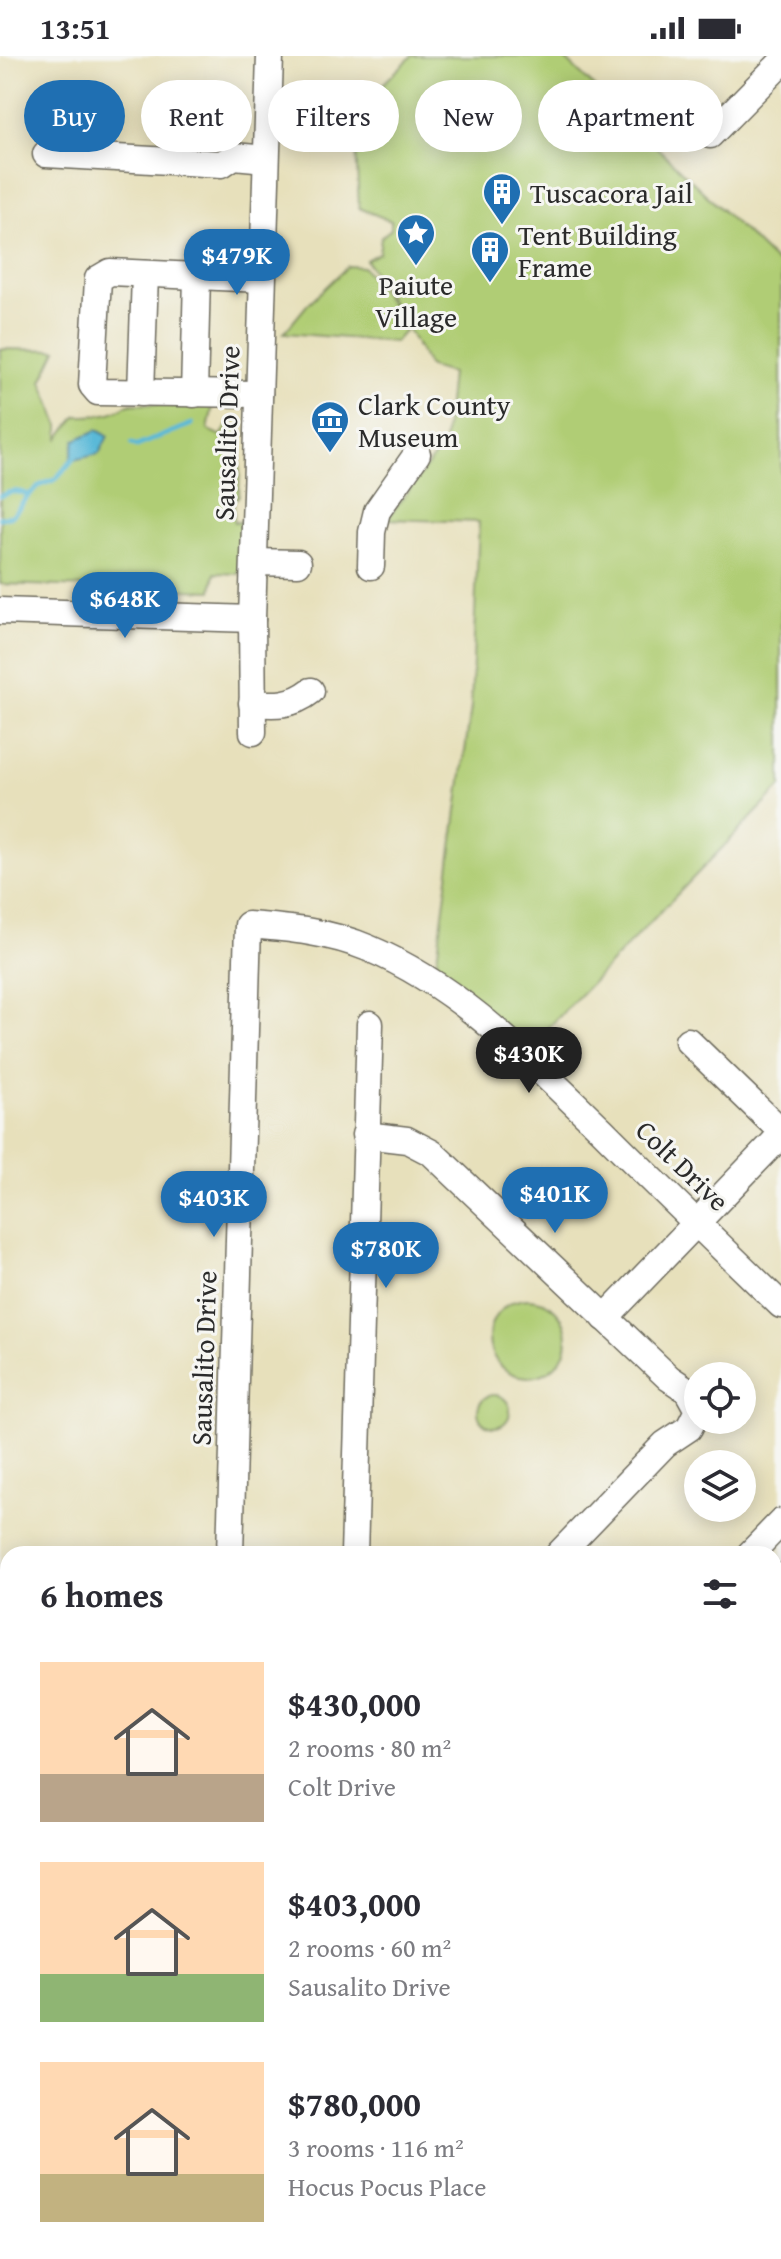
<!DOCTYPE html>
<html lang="en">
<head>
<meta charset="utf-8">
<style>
  :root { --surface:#fff; --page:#f2f2f3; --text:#2b2b33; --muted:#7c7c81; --accent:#1f6fb2 }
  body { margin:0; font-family:"Gentium Book Plus",serif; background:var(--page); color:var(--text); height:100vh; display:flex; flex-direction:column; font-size:30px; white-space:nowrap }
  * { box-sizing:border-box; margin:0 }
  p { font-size:26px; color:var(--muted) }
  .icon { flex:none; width:44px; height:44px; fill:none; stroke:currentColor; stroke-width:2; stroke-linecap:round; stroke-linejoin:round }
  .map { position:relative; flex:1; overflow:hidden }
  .side { position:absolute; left:0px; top:1490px; width:782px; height:714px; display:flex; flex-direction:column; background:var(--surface); border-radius:24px 24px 0 0; box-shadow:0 4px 20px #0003 }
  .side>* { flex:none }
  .banner { position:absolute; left:24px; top:24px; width:734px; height:72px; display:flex; gap:16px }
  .controls { position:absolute; left:684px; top:1306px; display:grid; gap:16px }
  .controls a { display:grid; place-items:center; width:72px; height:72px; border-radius:50%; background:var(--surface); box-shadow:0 4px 20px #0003; font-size:40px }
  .price { position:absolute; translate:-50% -68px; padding:0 18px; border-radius:28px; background:var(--accent); color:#fff; font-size:26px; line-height:52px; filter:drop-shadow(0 2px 4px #0008) }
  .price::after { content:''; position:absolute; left:50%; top:48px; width:24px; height:18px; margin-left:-12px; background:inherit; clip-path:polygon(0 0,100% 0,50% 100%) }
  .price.current { background:#222; color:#fff }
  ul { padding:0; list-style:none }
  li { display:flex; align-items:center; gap:24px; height:200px; padding:0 40px }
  li span { display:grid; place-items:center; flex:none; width:224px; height:160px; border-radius:0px; color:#555 }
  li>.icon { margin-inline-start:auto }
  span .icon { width:96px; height:96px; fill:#fffc; stroke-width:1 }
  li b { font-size:34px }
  h2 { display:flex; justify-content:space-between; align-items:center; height:96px; padding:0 40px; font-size:34px }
  .chip { padding:0 28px; border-radius:36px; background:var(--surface); box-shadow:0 4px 20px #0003; font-size:28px; line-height:72px }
  .chip.current { background:var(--accent); color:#fff }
  .status { display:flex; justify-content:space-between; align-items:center; height:56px; padding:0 40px; background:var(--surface); direction:ltr }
  .status svg { height:22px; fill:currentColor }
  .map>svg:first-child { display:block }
  .green { fill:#b0cd74; stroke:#6e7c50; stroke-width:2 }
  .water { fill:#5ab9d8; stroke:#427282; stroke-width:2 }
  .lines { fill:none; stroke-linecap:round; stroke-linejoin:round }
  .stream { stroke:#5ab9d8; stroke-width:5 }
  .minor-casing { stroke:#6d6a5d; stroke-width:29 }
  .minor { stroke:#fff; stroke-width:26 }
  .labels { text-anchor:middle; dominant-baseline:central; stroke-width:6; stroke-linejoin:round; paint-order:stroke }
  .poi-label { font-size:28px; fill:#2b2b2b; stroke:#f6f6f2; text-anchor:start }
  .street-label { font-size:28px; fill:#2b2b2b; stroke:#f6f6f2 }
</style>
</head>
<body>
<div class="status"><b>13:51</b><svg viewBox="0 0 49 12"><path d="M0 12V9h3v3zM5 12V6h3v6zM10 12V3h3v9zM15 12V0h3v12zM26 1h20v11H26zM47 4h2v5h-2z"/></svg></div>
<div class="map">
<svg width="781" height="2203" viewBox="0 0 781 2203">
  <rect width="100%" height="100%" fill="#f6f6f2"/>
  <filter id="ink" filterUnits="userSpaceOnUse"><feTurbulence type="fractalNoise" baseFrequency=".0125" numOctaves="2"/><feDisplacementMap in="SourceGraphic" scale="16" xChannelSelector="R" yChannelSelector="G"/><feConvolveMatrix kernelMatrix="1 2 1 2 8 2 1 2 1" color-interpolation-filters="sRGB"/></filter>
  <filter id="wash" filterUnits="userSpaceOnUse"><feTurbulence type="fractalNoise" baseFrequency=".006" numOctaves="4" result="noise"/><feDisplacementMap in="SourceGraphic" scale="32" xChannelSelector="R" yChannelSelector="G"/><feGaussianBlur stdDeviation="1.8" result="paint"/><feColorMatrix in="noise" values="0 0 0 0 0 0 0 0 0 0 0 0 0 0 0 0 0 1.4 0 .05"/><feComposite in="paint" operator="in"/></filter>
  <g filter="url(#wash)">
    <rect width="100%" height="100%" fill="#e7e0bb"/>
    <g class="green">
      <path d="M412,0H562L781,211V731L524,997L436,910L471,651L479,466L387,463L444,388L451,317L429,311L407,272L395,286L284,277L307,249L348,210L363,211L401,262L366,204L379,197L381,181L391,173V165L359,152L355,68L382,29Z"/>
      <path d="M0,293L57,294L42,325L59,369V382L77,360C96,360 112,360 128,348L213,349L208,374L221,380L230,366L241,373L239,440L234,444V466H240L239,518L215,517L212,535L0,528Z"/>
      <circle cx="528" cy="1282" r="39"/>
      <circle cx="494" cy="1355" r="16"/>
    </g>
    <path class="water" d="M97,374L108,380L99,398L70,405L75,384Z"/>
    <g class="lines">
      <g class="stream">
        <path d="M132,388L137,390L192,368"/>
        <path d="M0,440C11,435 18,434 29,439"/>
        <path d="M0,462L12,460L29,439L39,430L56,423L74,402"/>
      </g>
    </g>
  </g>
  <g filter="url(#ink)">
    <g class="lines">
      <defs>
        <g id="minor">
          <path d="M710,79L781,7"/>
          <path d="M46,98L222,108L234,100L266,103"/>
          <path d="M141,337L145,218"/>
          <path d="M194,338L197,220"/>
          <path d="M259,338L98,336L92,329L98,223L110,216L262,223"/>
          <path d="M255,506L298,507"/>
          <path d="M371,510L372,476L377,455L417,398"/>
          <path d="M0,555L252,563"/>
          <path d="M252,647C275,649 292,650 311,635"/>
          <path d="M253,676L252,563L270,0"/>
          <path d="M688,985L781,1075"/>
          <path d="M365,1079L407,1084L432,1097L669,1322L687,1334L698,1354L689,1372L665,1388L559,1498"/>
          <path d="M605,1262L781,1079"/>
          <path d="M230,1498L248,869C288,872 330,876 368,892C461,931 530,1005 602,1074C661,1133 721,1191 781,1249"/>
          <path d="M354,1498L370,968"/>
          <path d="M750,1498L781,1466"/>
          <path d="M774,1529L781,1521"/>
          <path d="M774,1670L781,1663"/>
          <path d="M774,1895L781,1888"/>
          <path d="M774,1957L781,1964"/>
          <path d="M774,2004L781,2011"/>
          <path d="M0,2032L8,2031"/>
          <path d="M0,2058L8,2057"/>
          <path d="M774,2122L781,2115"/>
          <path d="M212,2196V2203"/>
          <path d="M338,2196L346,2203"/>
          <path d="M373,2203L390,2196"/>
          <path d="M696,2203L703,2196"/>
        </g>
      </defs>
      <use href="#minor" class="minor-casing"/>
      <use href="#minor" class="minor"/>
    </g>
  </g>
  <defs>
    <symbol id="building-pin" viewBox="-11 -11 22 30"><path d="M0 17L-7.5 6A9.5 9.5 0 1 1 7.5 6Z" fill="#1f6fb2" stroke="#f6f6f2"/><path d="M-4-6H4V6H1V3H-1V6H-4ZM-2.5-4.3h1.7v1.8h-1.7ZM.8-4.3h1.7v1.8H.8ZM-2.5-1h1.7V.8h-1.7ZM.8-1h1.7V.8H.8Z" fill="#fff"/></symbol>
    <symbol id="sight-pin" viewBox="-11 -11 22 30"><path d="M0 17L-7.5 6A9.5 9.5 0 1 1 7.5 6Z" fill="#1f6fb2" stroke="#f6f6f2"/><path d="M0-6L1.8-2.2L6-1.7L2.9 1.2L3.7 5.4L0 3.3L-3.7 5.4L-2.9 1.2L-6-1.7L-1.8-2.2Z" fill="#fff"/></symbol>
    <symbol id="museum-pin" viewBox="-11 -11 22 30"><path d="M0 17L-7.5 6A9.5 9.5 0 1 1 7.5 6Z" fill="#1f6fb2" stroke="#f6f6f2"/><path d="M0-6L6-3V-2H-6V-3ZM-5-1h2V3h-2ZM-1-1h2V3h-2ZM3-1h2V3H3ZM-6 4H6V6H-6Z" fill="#fff"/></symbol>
  </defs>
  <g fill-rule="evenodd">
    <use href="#building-pin" x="480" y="114" width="44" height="60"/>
    <use href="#sight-pin" x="394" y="155" width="44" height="60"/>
    <use href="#building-pin" x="468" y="172" width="44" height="60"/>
    <use href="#museum-pin" x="308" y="342" width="44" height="60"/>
  </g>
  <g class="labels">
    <g class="poi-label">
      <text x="530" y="136">Tuscacora Jail</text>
      <text x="518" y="178">Tent Building<tspan x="518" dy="32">Frame</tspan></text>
      <text x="416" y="228" text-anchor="middle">Paiute<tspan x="416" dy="32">Village</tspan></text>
      <text x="358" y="348">Clark County<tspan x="358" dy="32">Museum</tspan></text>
    </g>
    <g class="street-label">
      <text transform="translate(226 377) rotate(-88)">Sausalito Drive</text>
      <text transform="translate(683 1109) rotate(44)">Colt Drive</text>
      <text transform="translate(203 1302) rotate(-88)">Sausalito Drive</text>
    </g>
  </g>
</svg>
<div class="controls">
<a><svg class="icon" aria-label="locate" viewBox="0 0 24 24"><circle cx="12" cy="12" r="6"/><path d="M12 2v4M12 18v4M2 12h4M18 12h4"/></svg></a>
<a><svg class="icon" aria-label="layers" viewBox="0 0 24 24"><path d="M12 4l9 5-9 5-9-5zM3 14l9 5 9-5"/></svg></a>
</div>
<b class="price" style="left:237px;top:241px">$479K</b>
<b class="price" style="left:125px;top:584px">$648K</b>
<b class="price current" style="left:529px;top:1039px">$430K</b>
<b class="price" style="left:555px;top:1179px">$401K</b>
<b class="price" style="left:214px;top:1183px">$403K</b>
<b class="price" style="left:386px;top:1234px">$780K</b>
<div class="banner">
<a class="chip current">Buy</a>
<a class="chip">Rent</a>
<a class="chip">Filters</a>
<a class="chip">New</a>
<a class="chip">Apartment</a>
</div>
<section class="side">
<h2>6 homes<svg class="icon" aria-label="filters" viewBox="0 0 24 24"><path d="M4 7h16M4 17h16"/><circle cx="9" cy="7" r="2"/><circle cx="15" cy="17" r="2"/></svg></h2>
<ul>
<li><span style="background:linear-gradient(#ffd9b3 70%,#b9a48a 0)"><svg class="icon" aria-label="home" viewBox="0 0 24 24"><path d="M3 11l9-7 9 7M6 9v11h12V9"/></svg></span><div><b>$430,000</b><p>2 rooms · 80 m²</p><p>Colt Drive</p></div></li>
<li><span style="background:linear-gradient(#ffd9b3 70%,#8fb573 0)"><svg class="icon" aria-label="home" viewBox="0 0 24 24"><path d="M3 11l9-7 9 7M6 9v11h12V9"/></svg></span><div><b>$403,000</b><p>2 rooms · 60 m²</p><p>Sausalito Drive</p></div></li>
<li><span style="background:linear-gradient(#ffd9b3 70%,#c2b280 0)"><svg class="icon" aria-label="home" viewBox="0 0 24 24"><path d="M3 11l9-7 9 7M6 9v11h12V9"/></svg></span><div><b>$780,000</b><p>3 rooms · 116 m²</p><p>Hocus Pocus Place</p></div></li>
</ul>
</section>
</div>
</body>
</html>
